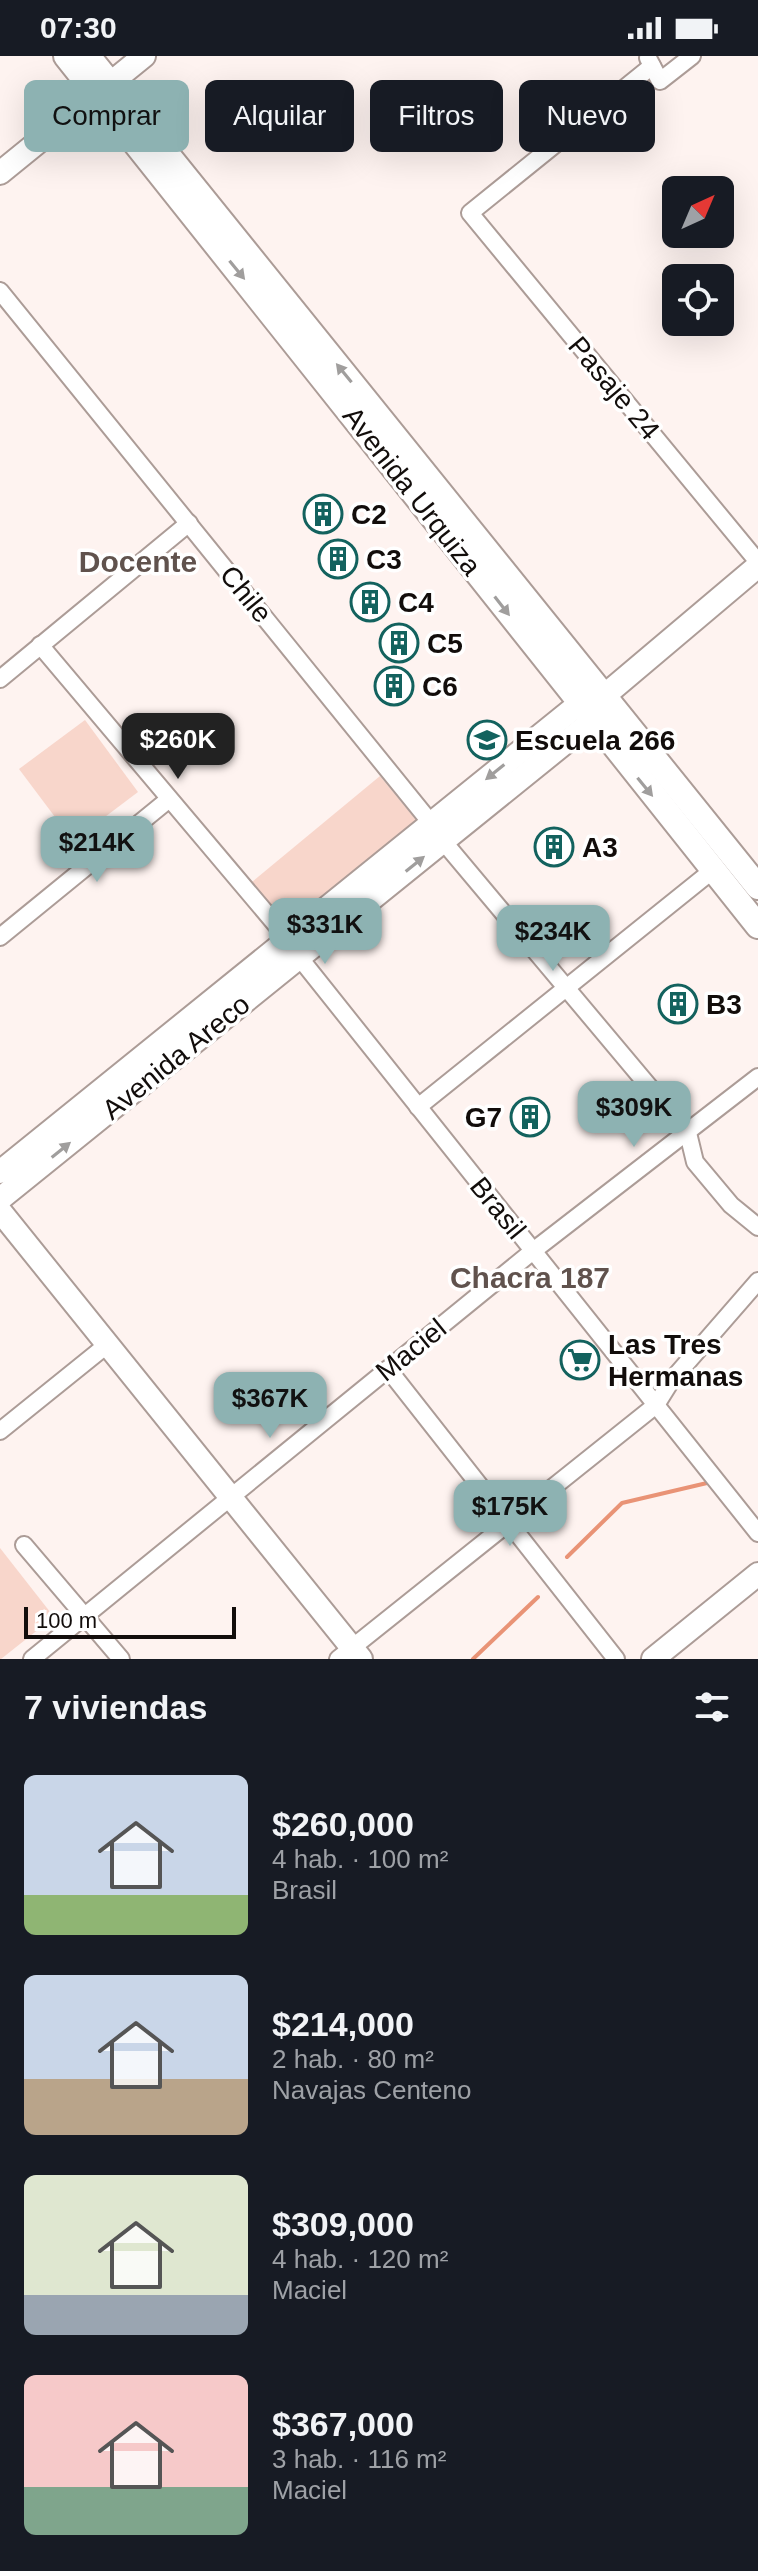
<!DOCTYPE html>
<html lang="es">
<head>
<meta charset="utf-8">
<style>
  :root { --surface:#171b24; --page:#20242c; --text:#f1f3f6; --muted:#9ea1a6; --accent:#8db2b2 }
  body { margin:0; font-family:Arial,sans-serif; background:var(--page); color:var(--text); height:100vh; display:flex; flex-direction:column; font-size:30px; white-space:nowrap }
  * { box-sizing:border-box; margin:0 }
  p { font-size:26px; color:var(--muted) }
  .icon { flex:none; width:44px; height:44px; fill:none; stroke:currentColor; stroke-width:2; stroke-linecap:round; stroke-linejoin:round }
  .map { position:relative; height:1603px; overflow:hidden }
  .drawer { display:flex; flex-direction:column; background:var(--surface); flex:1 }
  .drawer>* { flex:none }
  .guide { position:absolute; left:24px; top:24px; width:710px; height:72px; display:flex; gap:16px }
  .needle { width:52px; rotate:44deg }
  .fabs { position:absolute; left:662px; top:120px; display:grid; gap:16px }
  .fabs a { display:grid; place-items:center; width:72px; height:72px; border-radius:12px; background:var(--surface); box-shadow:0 8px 32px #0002; font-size:40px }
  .scale { position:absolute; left:24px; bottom:20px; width:212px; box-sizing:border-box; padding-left:8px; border:4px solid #120d0b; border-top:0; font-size:22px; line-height:28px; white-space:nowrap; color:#120d0b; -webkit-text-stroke:6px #fff; paint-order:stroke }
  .price { position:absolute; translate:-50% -68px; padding:0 18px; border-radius:16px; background:var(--accent); color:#111; font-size:26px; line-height:52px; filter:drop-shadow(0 2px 4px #0008) }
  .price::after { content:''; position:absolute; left:50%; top:48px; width:24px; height:18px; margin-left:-12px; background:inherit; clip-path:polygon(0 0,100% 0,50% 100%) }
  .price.on { background:#222; color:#fff }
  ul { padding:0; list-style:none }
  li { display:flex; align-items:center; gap:24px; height:200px; padding:0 24px }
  li span { display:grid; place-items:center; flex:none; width:224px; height:160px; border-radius:12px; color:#555 }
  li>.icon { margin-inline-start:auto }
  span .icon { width:96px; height:96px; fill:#fffc; stroke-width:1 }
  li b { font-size:34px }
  h2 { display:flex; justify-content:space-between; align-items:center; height:96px; padding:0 24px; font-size:34px }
  .pill { padding:0 28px; border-radius:12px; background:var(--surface); box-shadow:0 8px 32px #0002; font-size:28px; line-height:72px }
  .pill.on { background:var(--accent); color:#111 }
  .status { display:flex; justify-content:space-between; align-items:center; height:56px; padding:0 40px; background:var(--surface); direction:ltr }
  .status svg { height:22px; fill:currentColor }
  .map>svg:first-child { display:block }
  .green { fill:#f8d6cb }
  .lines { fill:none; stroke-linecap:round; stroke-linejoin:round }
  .stream { stroke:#e99376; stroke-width:4 }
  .street-casing { stroke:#ac9c97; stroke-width:20 }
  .secondary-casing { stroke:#ac9c97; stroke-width:26 }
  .primary-casing { stroke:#ac9c97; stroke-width:28 }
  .street { stroke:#fff; stroke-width:16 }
  .secondary { stroke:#fff; stroke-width:22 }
  .primary { stroke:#fff; stroke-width:24 }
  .oneway { fill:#a09e9d }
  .labels { text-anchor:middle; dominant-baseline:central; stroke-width:7; stroke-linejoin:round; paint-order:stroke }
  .street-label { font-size:28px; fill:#120d0b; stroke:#fff }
  .poi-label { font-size:28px; font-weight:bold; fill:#120d0b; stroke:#fff; text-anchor:start }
  .neighbourhood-label { font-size:30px; font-weight:bold; fill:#60524d; stroke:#fff }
</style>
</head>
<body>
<div class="status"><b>07:30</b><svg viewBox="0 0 49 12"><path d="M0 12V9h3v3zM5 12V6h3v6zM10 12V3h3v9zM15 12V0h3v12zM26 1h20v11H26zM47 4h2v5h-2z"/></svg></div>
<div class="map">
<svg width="758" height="1603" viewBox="0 0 758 1603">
  <rect width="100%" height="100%" fill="#fef3f0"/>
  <g class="green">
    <path d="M85,664L138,736L73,785L19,713Z"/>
    <path d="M380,720L416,764L288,870L252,826Z"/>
    <path d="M0,1492L54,1561L1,1603H0Z"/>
  </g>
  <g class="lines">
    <g class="stream">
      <path d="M567,1501L622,1447L707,1427"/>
      <path d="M473,1603L538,1541"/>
    </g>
    <defs>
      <g id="street">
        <path d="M648,2L660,25L692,0"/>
        <path d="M652,10L470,157L758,506"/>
        <path d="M0,235L431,767"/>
        <path d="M40,589L288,883"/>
        <path d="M0,623L189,467"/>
        <path d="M443,785L688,1077L695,1106L731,1149L758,1171"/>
        <path d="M0,881L168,744"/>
        <path d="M299,901L758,1477"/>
        <path d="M418,1051L713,814"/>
        <path d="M388,1313L616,1603"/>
        <path d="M0,1375L108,1288"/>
        <path d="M24,1489L121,1603"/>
        <path d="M32,1603L533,1195L758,1021"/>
        <path d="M338,1603L656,1349L671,1325L758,1225"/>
      </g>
      <g id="secondary">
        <path d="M0,117L144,0"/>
        <path d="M0,1116L579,648L604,640L758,510"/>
        <path d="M0,1143L592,665L600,648"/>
        <path d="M0,1155L361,1603"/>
        <path d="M653,1603L758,1518"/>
      </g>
      <g id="primary">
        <path d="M66,0L758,870"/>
        <path d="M88,0L758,831"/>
      </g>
    </defs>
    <use href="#street" class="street-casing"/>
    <use href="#secondary" class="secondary-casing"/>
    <use href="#primary" class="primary-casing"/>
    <use href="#street" class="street"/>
    <use href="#secondary" class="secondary"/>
    <use href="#primary" class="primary"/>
  </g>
  <defs><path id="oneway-solid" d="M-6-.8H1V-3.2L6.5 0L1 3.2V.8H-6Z" transform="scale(2)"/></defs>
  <g class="oneway">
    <use href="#oneway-solid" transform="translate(237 214) rotate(51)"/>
    <use href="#oneway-solid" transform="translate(344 317) rotate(-129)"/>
    <use href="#oneway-solid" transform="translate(502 550) rotate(52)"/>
    <use href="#oneway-solid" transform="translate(495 716) rotate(141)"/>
    <use href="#oneway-solid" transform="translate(645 731) rotate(51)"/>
    <use href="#oneway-solid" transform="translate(415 808) rotate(-39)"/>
    <use href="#oneway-solid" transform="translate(61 1094) rotate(-39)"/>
  </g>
  <defs>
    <symbol id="building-ring" viewBox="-11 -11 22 22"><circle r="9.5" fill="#fff" stroke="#13625e" stroke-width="1.5"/><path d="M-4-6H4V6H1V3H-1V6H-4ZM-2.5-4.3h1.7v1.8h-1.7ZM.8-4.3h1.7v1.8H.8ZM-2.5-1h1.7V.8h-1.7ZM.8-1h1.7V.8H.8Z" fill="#13625e"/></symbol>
    <symbol id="school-ring" viewBox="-11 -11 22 22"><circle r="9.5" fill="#fff" stroke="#13625e" stroke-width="1.5"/><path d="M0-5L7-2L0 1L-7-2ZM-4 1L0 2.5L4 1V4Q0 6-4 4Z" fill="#13625e"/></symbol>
    <symbol id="supermarket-ring" viewBox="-11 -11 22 22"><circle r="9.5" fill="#fff" stroke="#13625e" stroke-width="1.5"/><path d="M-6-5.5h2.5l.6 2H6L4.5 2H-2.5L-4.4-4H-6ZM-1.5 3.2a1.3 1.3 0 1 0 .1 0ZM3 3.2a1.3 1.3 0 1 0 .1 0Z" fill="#13625e"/></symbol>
  </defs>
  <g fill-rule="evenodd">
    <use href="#building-ring" x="301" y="436" width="44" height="44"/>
    <use href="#building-ring" x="316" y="481" width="44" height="44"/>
    <use href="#building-ring" x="348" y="524" width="44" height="44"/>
    <use href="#building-ring" x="377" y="565" width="44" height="44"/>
    <use href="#building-ring" x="372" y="608" width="44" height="44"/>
    <use href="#school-ring" x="465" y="662" width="44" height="44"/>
    <use href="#building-ring" x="532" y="769" width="44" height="44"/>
    <use href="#building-ring" x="656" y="926" width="44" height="44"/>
    <use href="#building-ring" x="508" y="1039" width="44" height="44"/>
    <use href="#supermarket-ring" x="558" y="1282" width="44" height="44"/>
  </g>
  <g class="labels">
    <g class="street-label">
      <text transform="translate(614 332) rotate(50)">Pasaje 24</text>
      <text transform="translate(412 435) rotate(52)">Avenida Urquiza</text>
      <text transform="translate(246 538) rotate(51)">Chile</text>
      <text transform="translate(176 1001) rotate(-39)">Avenida Areco</text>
      <text transform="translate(498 1152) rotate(51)">Brasil</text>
      <text transform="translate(411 1294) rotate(-39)">Maciel</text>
    </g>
    <g class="poi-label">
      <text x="351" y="458">C2</text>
      <text x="366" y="503">C3</text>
      <text x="398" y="546">C4</text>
      <text x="427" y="587">C5</text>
      <text x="422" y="630">C6</text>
      <text x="515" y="684">Escuela 266</text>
      <text x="582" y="791">A3</text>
      <text x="706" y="948">B3</text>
      <text x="502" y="1061" text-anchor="end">G7</text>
      <text x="608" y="1288">Las Tres<tspan x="608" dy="32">Hermanas</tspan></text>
    </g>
    <g class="neighbourhood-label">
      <text x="138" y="505">Docente</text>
      <text x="530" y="1221">Chacra 187</text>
    </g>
  </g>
</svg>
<div class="fabs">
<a><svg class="needle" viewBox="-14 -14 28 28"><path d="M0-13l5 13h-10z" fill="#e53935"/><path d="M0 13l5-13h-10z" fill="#9ea1a6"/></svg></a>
<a><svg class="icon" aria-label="locate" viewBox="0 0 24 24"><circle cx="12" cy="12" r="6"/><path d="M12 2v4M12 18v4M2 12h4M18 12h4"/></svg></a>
</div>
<div class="scale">100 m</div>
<b class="price on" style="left:178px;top:725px">$260K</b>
<b class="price" style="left:97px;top:828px">$214K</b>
<b class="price" style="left:325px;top:910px">$331K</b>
<b class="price" style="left:553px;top:917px">$234K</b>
<b class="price" style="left:634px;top:1093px">$309K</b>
<b class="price" style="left:270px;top:1384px">$367K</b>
<b class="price" style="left:510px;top:1492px">$175K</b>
<div class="guide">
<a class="pill on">Comprar</a>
<a class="pill">Alquilar</a>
<a class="pill">Filtros</a>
<a class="pill">Nuevo</a>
</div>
</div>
<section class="drawer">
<h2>7 viviendas<svg class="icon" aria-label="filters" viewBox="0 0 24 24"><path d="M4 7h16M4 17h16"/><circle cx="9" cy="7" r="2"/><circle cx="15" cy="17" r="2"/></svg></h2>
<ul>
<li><span style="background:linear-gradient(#c9d6e8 75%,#8fb573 0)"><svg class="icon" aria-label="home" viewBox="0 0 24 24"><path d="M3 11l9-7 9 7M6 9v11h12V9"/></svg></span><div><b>$260,000</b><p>4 hab. · 100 m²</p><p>Brasil</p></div></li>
<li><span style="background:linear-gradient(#c9d6e8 65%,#b9a48a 0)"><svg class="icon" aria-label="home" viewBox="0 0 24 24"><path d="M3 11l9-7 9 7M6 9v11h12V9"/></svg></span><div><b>$214,000</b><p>2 hab. · 80 m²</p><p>Navajas Centeno</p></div></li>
<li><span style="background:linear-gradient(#dfe7d0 75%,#9aa5b1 0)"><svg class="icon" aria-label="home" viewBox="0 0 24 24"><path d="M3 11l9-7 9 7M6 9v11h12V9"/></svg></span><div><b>$309,000</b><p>4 hab. · 120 m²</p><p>Maciel</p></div></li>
<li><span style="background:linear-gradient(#f6c9c9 70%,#7fa58c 0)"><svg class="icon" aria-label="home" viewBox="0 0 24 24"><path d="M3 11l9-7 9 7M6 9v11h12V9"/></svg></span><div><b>$367,000</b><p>3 hab. · 116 m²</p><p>Maciel</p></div></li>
</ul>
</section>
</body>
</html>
